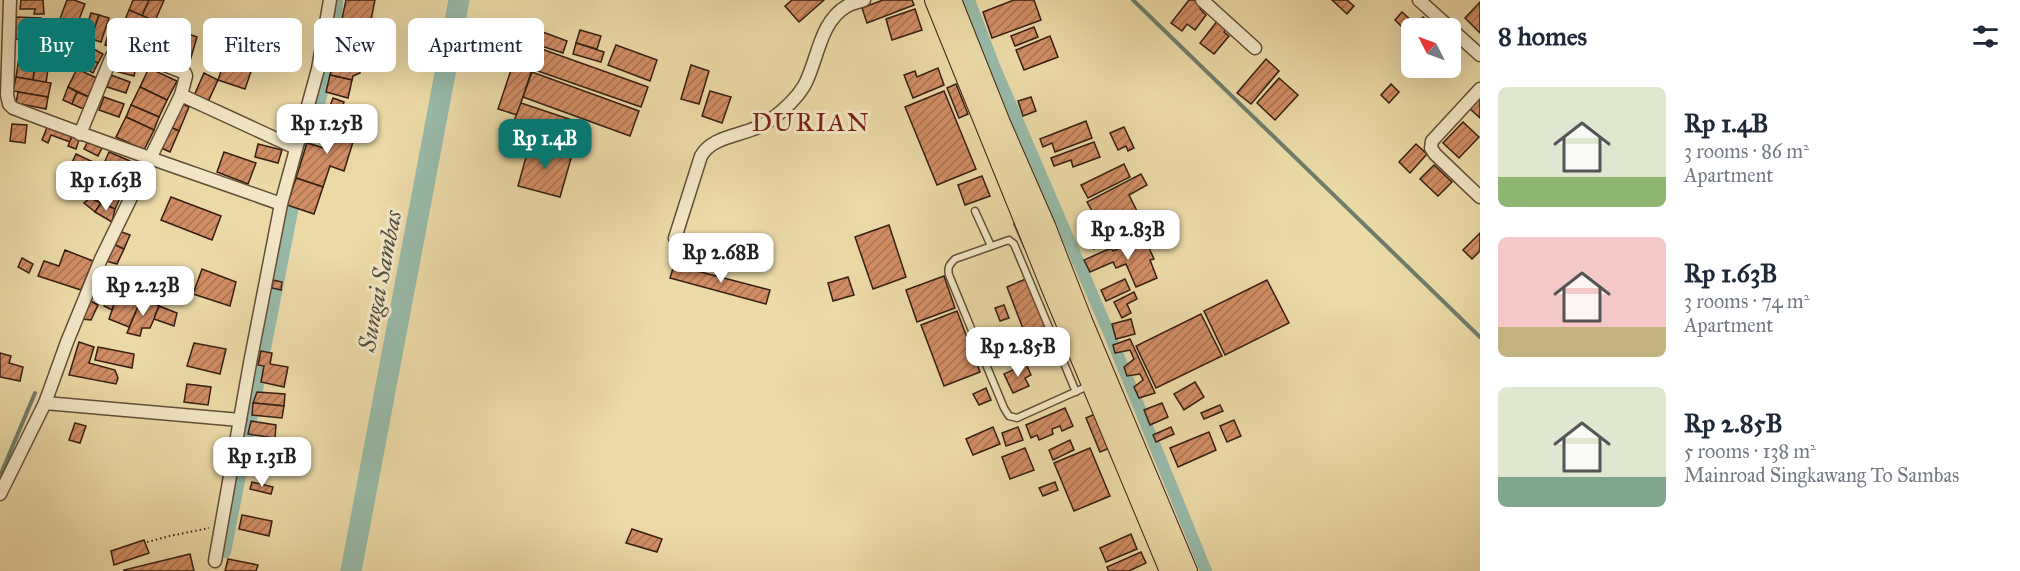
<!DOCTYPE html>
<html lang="en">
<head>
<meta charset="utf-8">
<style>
  :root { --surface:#fff; --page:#f2f2f3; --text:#1f2937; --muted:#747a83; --accent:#0f766e }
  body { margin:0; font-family:"IM FELL Great Primer",serif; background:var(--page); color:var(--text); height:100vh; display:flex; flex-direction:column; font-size:22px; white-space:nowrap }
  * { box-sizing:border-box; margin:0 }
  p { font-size:20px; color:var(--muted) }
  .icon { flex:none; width:33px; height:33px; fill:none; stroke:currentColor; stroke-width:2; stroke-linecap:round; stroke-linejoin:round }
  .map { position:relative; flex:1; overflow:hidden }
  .drawer { display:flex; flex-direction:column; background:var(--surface); width:540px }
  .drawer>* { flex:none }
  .top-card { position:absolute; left:18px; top:18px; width:570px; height:54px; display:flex; gap:12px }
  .needle { width:39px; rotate:312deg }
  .tools { position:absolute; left:1401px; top:18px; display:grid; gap:12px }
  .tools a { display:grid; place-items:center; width:60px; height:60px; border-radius:9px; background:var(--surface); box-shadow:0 6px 24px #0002; font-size:30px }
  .price { position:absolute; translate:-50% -51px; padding:0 14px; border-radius:12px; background:#fff; color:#222; font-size:20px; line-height:39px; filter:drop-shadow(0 2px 3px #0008) }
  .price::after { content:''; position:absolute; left:50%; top:36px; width:18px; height:14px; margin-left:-9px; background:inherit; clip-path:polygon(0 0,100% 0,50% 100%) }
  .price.on { background:var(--accent); color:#fff }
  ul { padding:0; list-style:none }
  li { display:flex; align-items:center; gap:18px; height:150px; padding:0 18px }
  li span { display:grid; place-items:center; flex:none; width:168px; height:120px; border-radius:9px; color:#555 }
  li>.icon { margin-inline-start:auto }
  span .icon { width:72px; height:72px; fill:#fffc; stroke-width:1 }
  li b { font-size:26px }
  h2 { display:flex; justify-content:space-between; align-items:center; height:72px; padding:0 18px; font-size:26px }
  .chip { padding:0 21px; border-radius:9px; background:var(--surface); box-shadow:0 6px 24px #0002; font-size:21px; line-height:54px }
  .chip.on { background:var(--accent); color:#fff }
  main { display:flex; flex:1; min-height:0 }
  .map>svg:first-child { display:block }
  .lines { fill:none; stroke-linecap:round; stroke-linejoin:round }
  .stream { stroke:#707c6c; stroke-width:4 }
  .canal { stroke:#98baa8; stroke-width:12 }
  .river { stroke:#98baa8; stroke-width:21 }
  .building { fill:url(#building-hatch); stroke:#351f13; stroke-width:1.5 }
  .service-casing { stroke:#624e38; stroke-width:9 }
  .minor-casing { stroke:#624e38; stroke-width:15 }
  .trunk-casing { stroke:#351f13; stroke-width:22 }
  .path { stroke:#351f13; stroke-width:2; stroke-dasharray:1.5 3; stroke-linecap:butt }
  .service { stroke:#f2e6c6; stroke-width:6 }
  .minor { stroke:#f2e6c6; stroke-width:12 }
  .trunk { stroke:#ebd9a7; stroke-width:20 }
  .labels { text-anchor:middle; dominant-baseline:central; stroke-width:6; stroke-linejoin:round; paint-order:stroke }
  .water-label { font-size:24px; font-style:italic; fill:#534e40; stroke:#f2e6c6 }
  .quarter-label { font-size:26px; letter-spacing:1.5px; fill:#7a1f14; stroke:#f2e6c6 }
</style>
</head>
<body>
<main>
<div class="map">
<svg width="1480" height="571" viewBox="0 0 1480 571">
  <defs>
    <pattern id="building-hatch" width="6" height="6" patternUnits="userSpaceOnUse" patternTransform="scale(1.5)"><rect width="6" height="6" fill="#d18d65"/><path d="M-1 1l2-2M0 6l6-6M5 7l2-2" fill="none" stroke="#aa7352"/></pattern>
  </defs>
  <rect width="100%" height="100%" fill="#ebd9a7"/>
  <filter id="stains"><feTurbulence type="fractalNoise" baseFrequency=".00333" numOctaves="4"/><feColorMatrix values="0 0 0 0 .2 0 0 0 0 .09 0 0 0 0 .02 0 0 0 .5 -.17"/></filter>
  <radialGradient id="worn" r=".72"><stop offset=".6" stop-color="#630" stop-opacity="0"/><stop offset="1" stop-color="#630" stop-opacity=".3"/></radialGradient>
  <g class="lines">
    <g class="stream">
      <path d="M1133,0L1480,337"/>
      <path d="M1015,224L1025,247"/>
      <path d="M0,476L35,393"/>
    </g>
    <g class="canal">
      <path d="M969,0L994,66L1109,333L1206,571"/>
      <path d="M304,160L334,48L337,0"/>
      <path d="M225,552L296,191"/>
    </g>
    <path class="river" d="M351,571L459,0"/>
  </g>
  <g class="building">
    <path d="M21,0H43L44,14H34L35,9H20Z"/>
    <path d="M67,0H74L85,4L73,35L56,29Z"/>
    <path d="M133,0H149L142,16L129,10Z"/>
    <path d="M149,0H164L155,21L142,16Z"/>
    <path d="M346,0H375L370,25L342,19Z"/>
    <path d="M792,0H824L799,22L785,6Z"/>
    <path d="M883,0H912L914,5L867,23L862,8Z"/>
    <path d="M1014,0H1034L1041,20L992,38L983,12Z"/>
    <path d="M1189,0H1198L1203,4L1200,9L1206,15L1195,30L1187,24L1182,31L1171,23Z"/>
    <path d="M1332,0H1347L1354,6L1347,14Z"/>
    <path d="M1480,2V33L1465,18Z"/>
    <path d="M915,9L922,30L892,40L886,19Z"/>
    <path d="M129,10L155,21L142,53L116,42Z"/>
    <path d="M1402,12L1413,22L1405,30L1395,20Z"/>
    <path d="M91,13L99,15L93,34L85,32Z"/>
    <path d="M99,15L109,18L101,42L91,39Z"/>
    <path d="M16,17L41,18L42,35L56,37L50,56L31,53V41L16,39Z"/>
    <path d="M1423,17L1436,28H1412Z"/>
    <path d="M1218,20L1227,27L1224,32L1229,36L1214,54L1200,43Z"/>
    <path d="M524,22H531L530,31H524Z"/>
    <path d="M111,25L119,28L112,47L105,45Z"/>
    <path d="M1034,27L1038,37L1015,46L1011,36Z"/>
    <path d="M1412,29V47L1402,39Z"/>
    <path d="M163,30L176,34L173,45L160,41Z"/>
    <path d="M580,30L601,36L597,49L576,43Z"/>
    <path d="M540,31L567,41L563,53L535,44Z"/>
    <path d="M188,34L197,37L190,61L180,58Z"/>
    <path d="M1050,36L1058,57L1024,70L1016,50Z"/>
    <path d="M160,41L173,45L169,55L156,51Z"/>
    <path d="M520,43L539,48L517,115L498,109Z"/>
    <path d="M576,43L604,52L601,62L573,54Z"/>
    <path d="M338,44L353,47L357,58L362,61L360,73L353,76L352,80L330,75Z"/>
    <path d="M616,45L657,60L650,81L608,65Z"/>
    <path d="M90,47L103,54L98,63L85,57Z"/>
    <path d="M229,48L256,57L245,89L218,80Z"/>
    <path d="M539,48L648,87L641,107L532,69Z"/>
    <path d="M20,51L50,56L48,69L18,64Z"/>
    <path d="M156,51L180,58L178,65L154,58Z"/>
    <path d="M115,56L137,62L134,76L111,70Z"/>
    <path d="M85,57L98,63L93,73L80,66Z"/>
    <path d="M1266,59L1279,71L1251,104L1237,93Z"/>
    <path d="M18,64L35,67L33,80L16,77Z"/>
    <path d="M691,65L709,71L699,104L681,99Z"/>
    <path d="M35,67L48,69L46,83L33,80Z"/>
    <path d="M149,68L177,81L167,100L140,87Z"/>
    <path d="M938,68L944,85L913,98L904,75L915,71L917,77Z"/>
    <path d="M77,69L99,79L91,98L68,87Z"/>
    <path d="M532,72L639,111L630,136L523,97Z"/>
    <path d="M204,73L218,80L207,104L193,98Z"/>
    <path d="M111,75L130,82L126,93L107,87Z"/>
    <path d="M330,75L352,80L348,98L326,92Z"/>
    <path d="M16,77L51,83L48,97L13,91Z"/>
    <path d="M1279,78L1298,95L1275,120L1257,103Z"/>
    <path d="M956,84L968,114L959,118L947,88Z"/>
    <path d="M1391,84L1399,92L1389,103L1381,95Z"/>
    <path d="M68,87L77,92L72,104L63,100Z"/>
    <path d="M140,87L167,100L159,117L131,105Z"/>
    <path d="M710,91L731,97L722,123L702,116Z"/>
    <path d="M944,91L976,169L937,185L905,107Z"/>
    <path d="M18,92L48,97L46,109L16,103Z"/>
    <path d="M77,92L91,98L86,110L72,104Z"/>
    <path d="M1480,96V118L1469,108Z"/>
    <path d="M104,97L124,104L119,117L99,110Z"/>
    <path d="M1031,97L1036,111L1023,116L1018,101Z"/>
    <path d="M333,98L344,102L340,113L329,109Z"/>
    <path d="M178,102L189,107L179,131L168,126Z"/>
    <path d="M521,103L578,122L572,141L514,121Z"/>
    <path d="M131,105L159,117L154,130L126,117Z"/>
    <path d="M126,117L154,130L144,150L116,137Z"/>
    <path d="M333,121L357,129L344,171L330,166L323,187L296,178L307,143L324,148Z"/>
    <path d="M1086,121L1092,138L1055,152L1052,143L1043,147L1040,139Z"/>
    <path d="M1463,122L1479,137L1459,158L1443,143Z"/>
    <path d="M12,124L27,125L25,143L10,141Z"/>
    <path d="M48,125L73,134L70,142L51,135L48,143L42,140Z"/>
    <path d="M168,126L179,131L170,152L159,147Z"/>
    <path d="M1124,127L1134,148L1128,151L1126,146L1118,150L1110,133Z"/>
    <path d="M73,134L80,137L76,149L68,146Z"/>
    <path d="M88,141L102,148L98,156L84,149Z"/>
    <path d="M1094,142L1100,157L1073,167L1071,160L1054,166L1051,158Z"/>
    <path d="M530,143L572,155L560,197L518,186Z"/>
    <path d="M258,144L282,150L278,163L255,157Z"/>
    <path d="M1416,144L1427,154L1410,173L1399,162Z"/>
    <path d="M109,152L130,161L126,170L105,161Z"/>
    <path d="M224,152L256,163L248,184L217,172Z"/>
    <path d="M76,154L91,161L83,180L67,173Z"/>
    <path d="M91,161L102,166L94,185L83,180Z"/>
    <path d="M1124,164L1130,177L1088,198L1081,185Z"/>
    <path d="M1434,165L1452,182L1438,196L1420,179Z"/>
    <path d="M116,174L128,179L124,189L111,183Z"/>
    <path d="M1141,174L1147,185L1129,195L1141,219L1131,225L1133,229L1094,249L1085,232L1090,230L1083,216L1092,211L1087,202Z"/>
    <path d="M982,176L990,196L965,205L958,185Z"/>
    <path d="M296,178L323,187L314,214L287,205Z"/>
    <path d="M105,180L124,189L120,198L101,189Z"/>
    <path d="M95,187L120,198L115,209L90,198Z"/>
    <path d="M171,197L221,216L212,240L161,220Z"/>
    <path d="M90,198L101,203L95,212L84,203Z"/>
    <path d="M101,203L115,209L112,222L95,212Z"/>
    <path d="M1154,216L1159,228L1149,233L1144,220Z"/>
    <path d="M889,225L906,277L873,289L855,237Z"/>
    <path d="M119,231L130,235L124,249L113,244Z"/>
    <path d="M1480,233V251L1472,259L1463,250Z"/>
    <path d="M699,234L724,243L720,254L695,246Z"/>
    <path d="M1144,237L1154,259L1150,260L1157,278L1136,287L1126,264L1116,268L1113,262L1090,272L1084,260L1111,248L1113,251Z"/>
    <path d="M113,244L124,249L117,264L106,261Z"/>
    <path d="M65,250L93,261L81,290L38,276L44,261L59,266Z"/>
    <path d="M696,252L727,260L723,273L692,265Z"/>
    <path d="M22,258L33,264L29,273L18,267Z"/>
    <path d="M674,265L770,290L766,304L670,278Z"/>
    <path d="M202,269L236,282L230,306L193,294Z"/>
    <path d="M101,274L108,276L98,299L91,297Z"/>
    <path d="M944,276L955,308L917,322L906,290Z"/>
    <path d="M848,277L854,295L833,301L828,283Z"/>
    <path d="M1028,278L1048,331L1027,339L1007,287Z"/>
    <path d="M1125,279L1130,290L1106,301L1101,290Z"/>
    <path d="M273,280L282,282L281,290L272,288Z"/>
    <path d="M1267,280L1289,323L1225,355L1204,311Z"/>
    <path d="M111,288L119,291L112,310L104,306Z"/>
    <path d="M1134,292L1137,299L1127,304L1131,313L1122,318L1114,302Z"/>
    <path d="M117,296L139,305L129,327L109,319Z"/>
    <path d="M141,299L159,306L154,319L150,328H142L140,336L127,333Z"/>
    <path d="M89,300L98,305L91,320L81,319Z"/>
    <path d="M1004,305L1009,318L1000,321L995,308Z"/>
    <path d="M159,306L177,313L174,326L154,319Z"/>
    <path d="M957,311L980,372L944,386L921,325Z"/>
    <path d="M1201,314L1222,356L1156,388L1136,346Z"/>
    <path d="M1131,319L1135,334L1116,339L1112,324Z"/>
    <path d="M1130,339L1155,393L1139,398L1134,387L1143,380L1140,374L1127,376L1124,367L1134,359L1130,350L1115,353L1113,345Z"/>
    <path d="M79,342L94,347L89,363L115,370L118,378L116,384L69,375Z"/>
    <path d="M194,343L226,349L220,374L187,366Z"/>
    <path d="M98,347L134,354L132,368L95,360Z"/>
    <path d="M261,351L272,353L270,364L288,367L284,387L261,382L264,366L258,365Z"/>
    <path d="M0,353L11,356L9,363L23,367L20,381L0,377Z"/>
    <path d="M1026,364L1031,375L1025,378L1029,386L1013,393L1004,374Z"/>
    <path d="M1195,382L1204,397L1184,410L1174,394Z"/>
    <path d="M187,384L211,387L208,405L184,402Z"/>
    <path d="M986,388L991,400L979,405L973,394Z"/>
    <path d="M257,392L285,394L284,406L253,403Z"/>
    <path d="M253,403L284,406L282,418L252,415Z"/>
    <path d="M1162,403L1168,417L1150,425L1144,410Z"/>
    <path d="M1220,405L1223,411L1204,419L1201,413Z"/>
    <path d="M1065,408L1073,426L1062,431L1060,426L1052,429L1053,434L1039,440L1037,435L1031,438L1026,425Z"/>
    <path d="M1100,412L1114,446L1100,452L1086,418Z"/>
    <path d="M1234,420L1241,436L1227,442L1220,426Z"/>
    <path d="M251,421L276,425L275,438L248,434Z"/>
    <path d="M75,423L86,426L80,443L69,440Z"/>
    <path d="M993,427L1000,444L973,455L966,439Z"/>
    <path d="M1018,427L1023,440L1006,446L1002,433Z"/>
    <path d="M1171,427L1174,434L1156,442L1153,435Z"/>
    <path d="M1209,432L1216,450L1178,467L1170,448Z"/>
    <path d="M1070,440L1074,450L1053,460L1049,450Z"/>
    <path d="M1025,448L1034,470L1010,479L1002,457Z"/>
    <path d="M1090,448L1110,496L1074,511L1054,463Z"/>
    <path d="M252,482L273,487L271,494L250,489Z"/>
    <path d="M1055,482L1058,490L1043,496L1039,488Z"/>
    <path d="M242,515L272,521L269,536L239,529Z"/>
    <path d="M632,529L662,539L657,552L626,543Z"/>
    <path d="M1131,534L1137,549L1106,562L1100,548Z"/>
    <path d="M144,540L149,553L114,565L111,551Z"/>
    <path d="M1141,552L1146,563L1129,571H1109L1107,567Z"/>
    <path d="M190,554L194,571H124V570Z"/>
    <path d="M228,559L258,565L256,571H225Z"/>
  </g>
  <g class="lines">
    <defs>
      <g id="service">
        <path d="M975,211L991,246"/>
        <path d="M1076,392L1014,244L1009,240L1006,241L955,259C950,264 947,267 949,275L1004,408L1009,416L1017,418L1088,386"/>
      </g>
      <g id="minor">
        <path d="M10,0L7,95L9,104L13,108C101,142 191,172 281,204"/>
        <path d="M1202,0L1255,48"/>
        <path d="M1419,0L1480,55"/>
        <path d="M1480,89L1432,141L1431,148L1435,154L1480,197"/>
        <path d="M181,95L296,148"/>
        <path d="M675,238L701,156C714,133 749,137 772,119C784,110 796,99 804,86C818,61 819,22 847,6C852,3 859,2 864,0"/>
        <path d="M45,403L67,342L101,259L181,95L186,76L185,73L123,49L118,50L112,56L80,134"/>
        <path d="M0,494L45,403L240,420"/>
        <path d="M215,561L250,363L281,204L318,69L330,0"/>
      </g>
      <g id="trunk">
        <path d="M935,0L1053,291L1170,571"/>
        <path d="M951,0L1000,123L1045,226L1082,321L1187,571"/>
      </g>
    </defs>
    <use href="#service" class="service-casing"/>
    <use href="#minor" class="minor-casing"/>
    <use href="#trunk" class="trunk-casing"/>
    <path class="path" d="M147,542L170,536L209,528"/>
    <use href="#service" class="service"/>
    <use href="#minor" class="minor"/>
    <use href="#trunk" class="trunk"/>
  </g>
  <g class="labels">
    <g class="water-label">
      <text transform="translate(380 281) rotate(-79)">Sungai Sambas</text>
    </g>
    <g class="quarter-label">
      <text x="811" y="122">DURIAN</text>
    </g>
  </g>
  <rect width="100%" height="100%" filter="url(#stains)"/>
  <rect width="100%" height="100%" fill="url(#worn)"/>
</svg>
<div class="tools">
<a><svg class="needle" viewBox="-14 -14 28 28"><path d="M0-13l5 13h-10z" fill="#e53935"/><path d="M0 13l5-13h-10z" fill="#747a83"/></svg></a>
</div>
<b class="price" style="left:327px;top:155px">Rp 1.25B</b>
<b class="price on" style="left:545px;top:170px">Rp 1.4B</b>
<b class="price" style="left:106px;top:212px">Rp 1.63B</b>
<b class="price" style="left:1128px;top:261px">Rp 2.83B</b>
<b class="price" style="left:721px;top:284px">Rp 2.68B</b>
<b class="price" style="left:143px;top:317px">Rp 2.23B</b>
<b class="price" style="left:1018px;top:378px">Rp 2.85B</b>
<b class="price" style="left:262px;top:488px">Rp 1.31B</b>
<div class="top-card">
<a class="chip on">Buy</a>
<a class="chip">Rent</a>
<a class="chip">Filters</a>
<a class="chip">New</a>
<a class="chip">Apartment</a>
</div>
</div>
<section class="drawer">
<h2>8 homes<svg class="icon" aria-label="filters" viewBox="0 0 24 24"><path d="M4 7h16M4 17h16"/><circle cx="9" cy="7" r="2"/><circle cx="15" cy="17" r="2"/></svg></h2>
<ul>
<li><span style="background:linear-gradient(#dfe7d0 75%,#8fb573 0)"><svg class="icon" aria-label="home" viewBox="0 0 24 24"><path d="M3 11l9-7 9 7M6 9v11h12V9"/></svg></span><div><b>Rp 1.4B</b><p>3 rooms · 86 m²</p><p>Apartment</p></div></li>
<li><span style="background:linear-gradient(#f6c9c9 75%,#c2b280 0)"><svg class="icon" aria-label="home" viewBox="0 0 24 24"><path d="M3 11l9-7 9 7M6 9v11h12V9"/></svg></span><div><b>Rp 1.63B</b><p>3 rooms · 74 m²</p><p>Apartment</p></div></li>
<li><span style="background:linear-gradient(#dfe7d0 75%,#7fa58c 0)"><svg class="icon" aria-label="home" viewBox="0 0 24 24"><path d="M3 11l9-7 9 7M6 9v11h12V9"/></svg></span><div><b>Rp 2.85B</b><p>5 rooms · 138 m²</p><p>Mainroad Singkawang To Sambas</p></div></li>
</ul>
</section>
</main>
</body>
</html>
